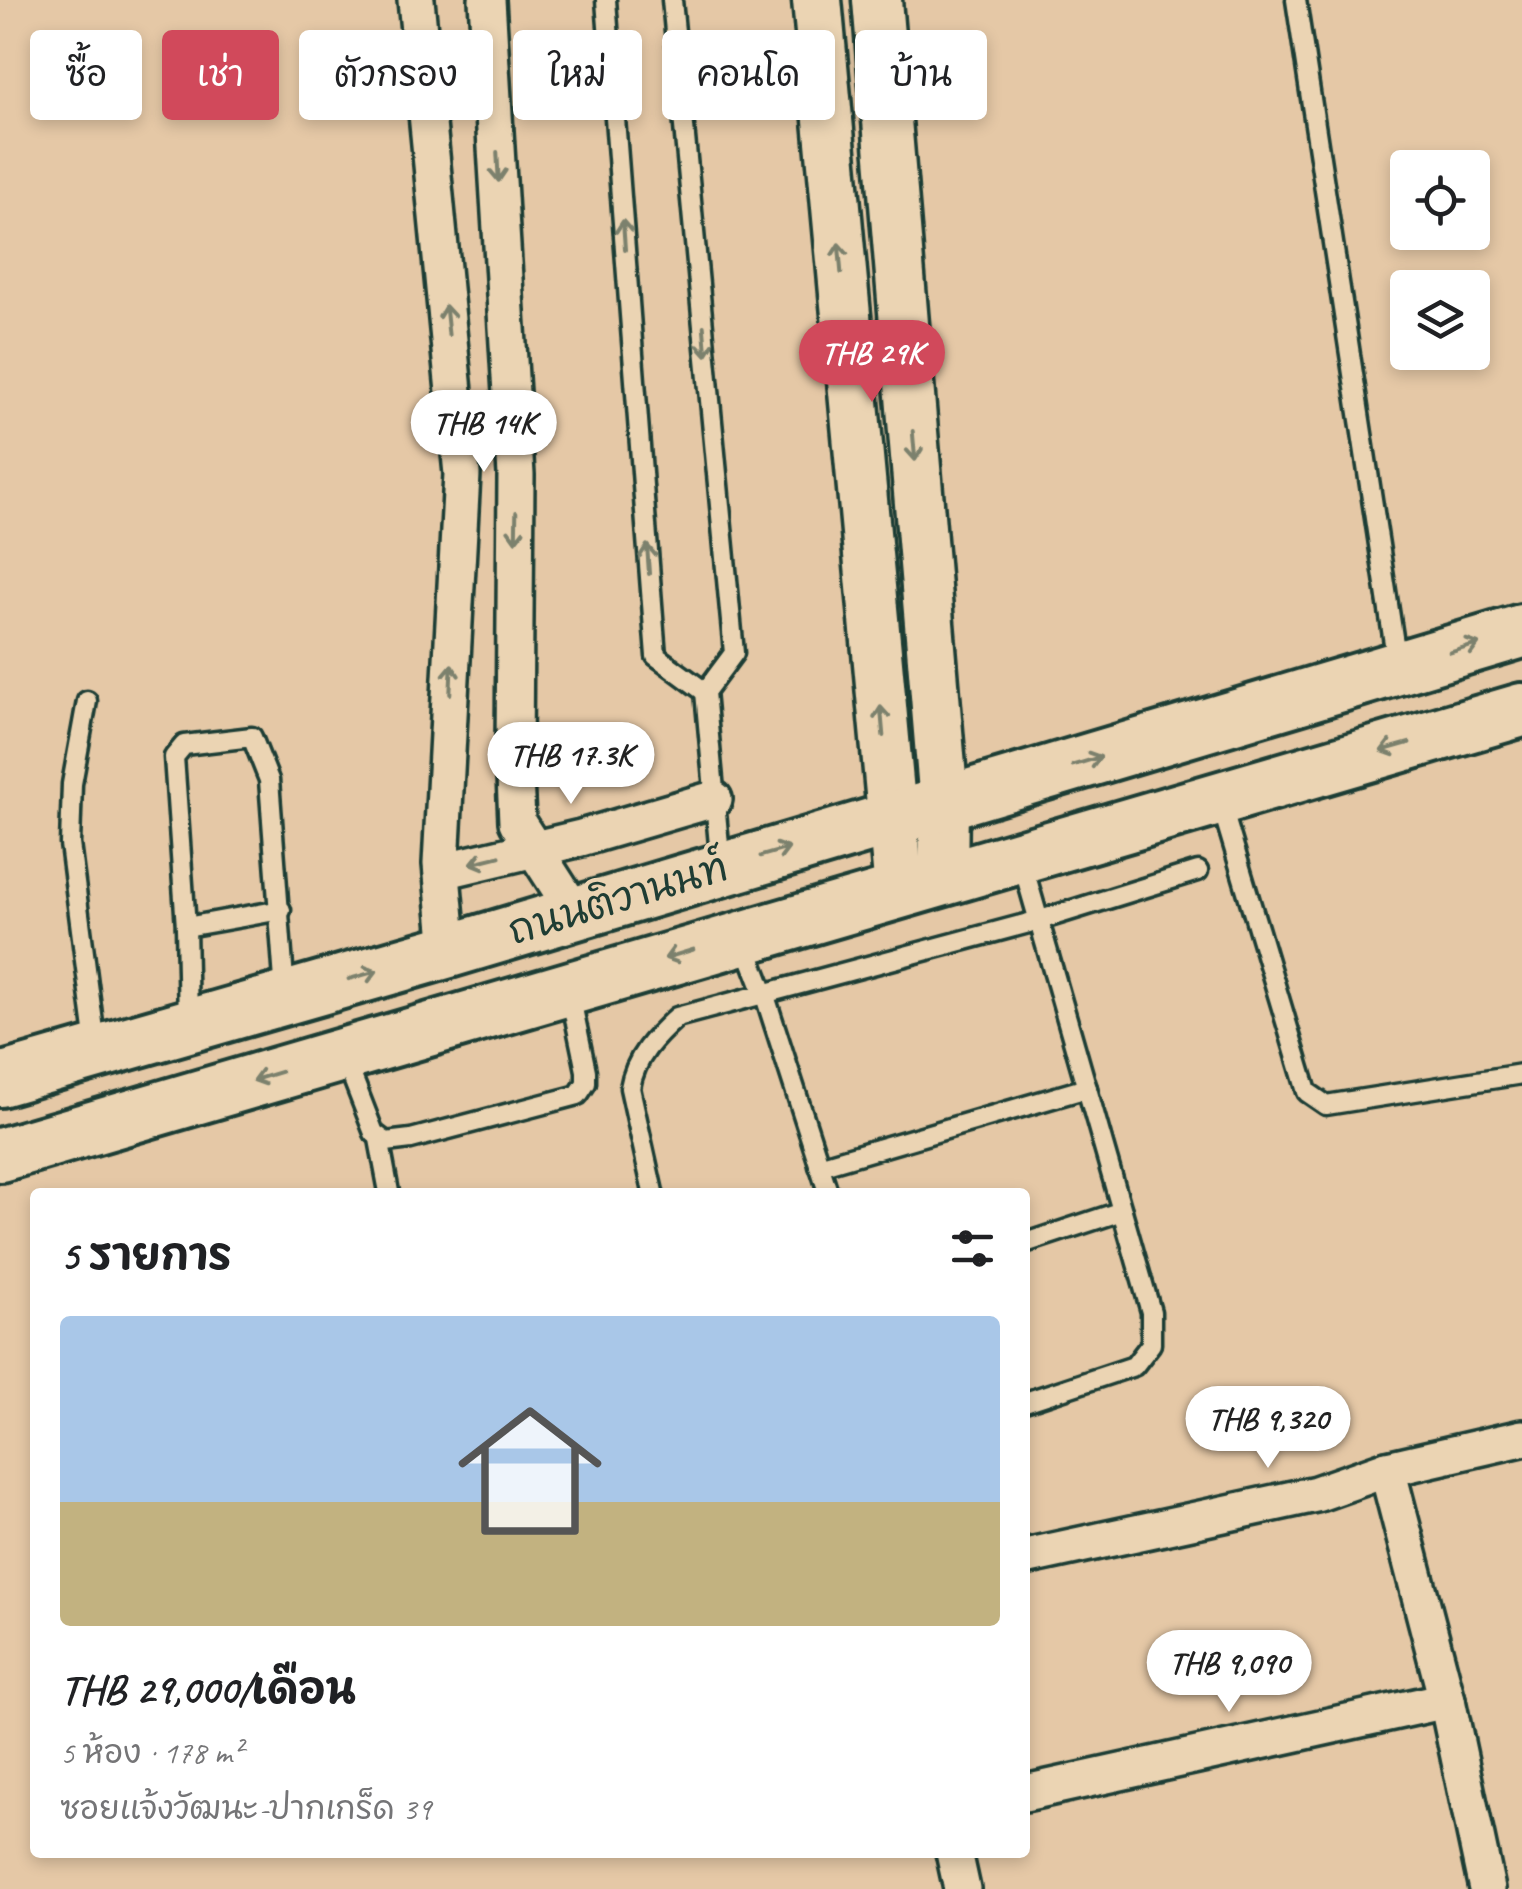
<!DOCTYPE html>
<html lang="th">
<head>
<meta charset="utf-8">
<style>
  :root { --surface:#fff; --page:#f6f6f6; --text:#202124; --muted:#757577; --accent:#d1495b }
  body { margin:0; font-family:Caveat,"Playpen Sans Thai",sans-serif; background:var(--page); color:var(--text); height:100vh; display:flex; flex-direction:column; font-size:38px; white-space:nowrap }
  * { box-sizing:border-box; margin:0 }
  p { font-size:32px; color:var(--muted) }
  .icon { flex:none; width:55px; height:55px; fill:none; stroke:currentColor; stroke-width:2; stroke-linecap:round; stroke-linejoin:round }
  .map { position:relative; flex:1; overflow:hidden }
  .sheet { position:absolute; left:30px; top:1188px; width:1000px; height:670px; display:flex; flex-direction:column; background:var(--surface); border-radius:10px; box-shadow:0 5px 15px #0003 }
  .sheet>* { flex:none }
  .guide { position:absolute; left:30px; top:30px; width:1000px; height:90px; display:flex; gap:20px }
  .buttons { position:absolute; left:1390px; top:150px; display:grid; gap:20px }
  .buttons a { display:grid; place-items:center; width:100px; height:100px; border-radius:10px; background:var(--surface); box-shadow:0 5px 15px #0003; font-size:50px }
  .price { position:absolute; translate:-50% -85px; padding:0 22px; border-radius:35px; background:#fff; color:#222; font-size:32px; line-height:65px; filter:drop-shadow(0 2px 5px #0008) }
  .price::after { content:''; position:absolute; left:50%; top:60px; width:30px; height:22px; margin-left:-15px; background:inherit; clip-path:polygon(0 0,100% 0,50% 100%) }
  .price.current { background:var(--accent); color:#fff }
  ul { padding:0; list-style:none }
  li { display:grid; align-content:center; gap:20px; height:530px; padding:0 30px }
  li span { display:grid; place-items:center; height:310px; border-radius:10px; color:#555 }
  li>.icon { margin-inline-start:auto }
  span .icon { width:180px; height:180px; fill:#fffc; stroke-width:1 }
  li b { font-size:42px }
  h2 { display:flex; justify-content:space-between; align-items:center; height:120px; padding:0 30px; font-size:42px }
  .tag { padding:0 35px; border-radius:10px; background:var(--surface); box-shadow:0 5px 15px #0003; font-size:35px; line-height:90px }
  .tag.current { background:var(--accent); color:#fff }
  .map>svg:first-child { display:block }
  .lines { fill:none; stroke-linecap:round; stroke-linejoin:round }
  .lane-casing { stroke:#1f3d34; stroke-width:25 }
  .street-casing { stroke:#1f3d34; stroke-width:42 }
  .secondary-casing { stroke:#1f3d34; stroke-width:55 }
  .primary-casing { stroke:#1f3d34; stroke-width:60 }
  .lane { stroke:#ebd4b3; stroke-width:18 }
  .street { stroke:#ebd4b3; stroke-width:35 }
  .secondary { stroke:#ebd4b3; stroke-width:48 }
  .primary { stroke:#ebd4b3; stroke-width:52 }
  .oneway { stroke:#7b816d }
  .labels { text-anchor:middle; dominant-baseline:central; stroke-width:8; stroke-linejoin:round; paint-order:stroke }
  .street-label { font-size:40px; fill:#1f3d34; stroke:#ebd4b3 }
</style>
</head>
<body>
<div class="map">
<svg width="1522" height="1889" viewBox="0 0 1522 1889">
  <rect width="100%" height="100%" fill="#e5c8a6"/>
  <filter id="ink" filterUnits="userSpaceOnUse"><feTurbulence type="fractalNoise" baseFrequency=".01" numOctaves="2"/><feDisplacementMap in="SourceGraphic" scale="20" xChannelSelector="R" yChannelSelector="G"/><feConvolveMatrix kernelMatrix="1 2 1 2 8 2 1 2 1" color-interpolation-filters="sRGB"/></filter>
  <g filter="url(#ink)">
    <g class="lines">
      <defs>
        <g id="lane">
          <path d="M606,0L656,656L705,692"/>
          <path d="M672,0L734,653L705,692L721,867"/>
          <path d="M1296,0L1397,663"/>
          <path d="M87,701L72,784L70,844L96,1046"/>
          <path d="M1221,804L1307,1092L1326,1105L1522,1074"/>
          <path d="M1022,862L1151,1312V1344L1134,1366L1025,1402"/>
          <path d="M186,927L281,910"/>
          <path d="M744,941L765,996L828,1192"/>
          <path d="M188,1020L186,927L174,757L184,745L252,737L269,780L285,994"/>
          <path d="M345,1058L374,1133L386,1142L411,1139L578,1095L586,1083V1071L570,994"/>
          <path d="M379,1139L389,1192"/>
          <path d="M819,1166L1087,1088"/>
          <path d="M653,1192L630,1088C635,1057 655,1037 677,1017L1040,920L1198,871"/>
          <path d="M1025,1243L1122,1211"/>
        </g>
        <g id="street">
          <path d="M416,0L462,474L441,864L449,951"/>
          <path d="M487,0L516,475L514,754L517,822L574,911"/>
          <path d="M442,871L581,838L714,799"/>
          <path d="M1387,1469L1447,1700L1487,1889"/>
          <path d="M1025,1557L1316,1494L1387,1469L1522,1438"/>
          <path d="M1025,1793L1447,1700"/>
          <path d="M954,1852L962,1889"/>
        </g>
        <g id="secondary">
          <path d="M817,0L899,891"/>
          <path d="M877,0L944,803L943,879"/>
        </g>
        <g id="primary">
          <path d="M0,1080L449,951L1522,631"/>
          <path d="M0,1155L1522,710"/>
        </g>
      </defs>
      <use href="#lane" class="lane-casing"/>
      <use href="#street" class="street-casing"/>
      <use href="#secondary" class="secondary-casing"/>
      <use href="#primary" class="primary-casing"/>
      <use href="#lane" class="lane"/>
      <use href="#street" class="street"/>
      <use href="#secondary" class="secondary"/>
      <use href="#primary" class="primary"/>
    </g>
    <defs><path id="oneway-shaft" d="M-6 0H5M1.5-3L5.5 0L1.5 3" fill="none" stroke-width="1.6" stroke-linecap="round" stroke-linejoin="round" transform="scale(2.5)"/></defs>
    <g class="oneway">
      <use href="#oneway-shaft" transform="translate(498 167) rotate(87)"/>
      <use href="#oneway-shaft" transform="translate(624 235) rotate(-94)"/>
      <use href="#oneway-shaft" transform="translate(840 258) rotate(-95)"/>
      <use href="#oneway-shaft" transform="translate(447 320) rotate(-96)"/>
      <use href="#oneway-shaft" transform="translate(705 341) rotate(85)"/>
      <use href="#oneway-shaft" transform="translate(914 446) rotate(85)"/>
      <use href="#oneway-shaft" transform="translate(516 527) rotate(91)"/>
      <use href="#oneway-shaft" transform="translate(648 559) rotate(-94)"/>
      <use href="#oneway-shaft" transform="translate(1465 648) rotate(-17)"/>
      <use href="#oneway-shaft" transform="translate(451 679) rotate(-87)"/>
      <use href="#oneway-shaft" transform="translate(882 721) rotate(-95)"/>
      <use href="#oneway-shaft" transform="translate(1395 747) rotate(164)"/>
      <use href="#oneway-shaft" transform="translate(1087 761) rotate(-17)"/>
      <use href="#oneway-shaft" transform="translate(775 852) rotate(-16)"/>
      <use href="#oneway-shaft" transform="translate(485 860) rotate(166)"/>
      <use href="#oneway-shaft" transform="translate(679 954) rotate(163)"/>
      <use href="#oneway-shaft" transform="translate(363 975) rotate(-16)"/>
      <use href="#oneway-shaft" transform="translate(267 1076) rotate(163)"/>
    </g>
  </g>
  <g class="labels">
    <g class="street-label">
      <text transform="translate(618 899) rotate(-17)">ถนนติวานนท์</text>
    </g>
  </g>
</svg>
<div class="buttons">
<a><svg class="icon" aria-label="locate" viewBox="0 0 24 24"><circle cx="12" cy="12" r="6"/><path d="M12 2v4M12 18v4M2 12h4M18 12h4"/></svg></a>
<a><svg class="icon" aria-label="layers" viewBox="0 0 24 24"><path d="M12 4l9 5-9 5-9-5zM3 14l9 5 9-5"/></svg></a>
</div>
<b class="price current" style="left:872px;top:405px">THB 29K</b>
<b class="price" style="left:484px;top:475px">THB 14K</b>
<b class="price" style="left:571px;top:807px">THB 17.3K</b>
<b class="price" style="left:1268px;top:1471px">THB 9,320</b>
<b class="price" style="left:1229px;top:1715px">THB 9,090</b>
<div class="guide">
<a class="tag">ซื้อ</a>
<a class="tag current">เช่า</a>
<a class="tag">ตัวกรอง</a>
<a class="tag">ใหม่</a>
<a class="tag">คอนโด</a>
<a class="tag">บ้าน</a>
</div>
<section class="sheet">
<h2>5 รายการ<svg class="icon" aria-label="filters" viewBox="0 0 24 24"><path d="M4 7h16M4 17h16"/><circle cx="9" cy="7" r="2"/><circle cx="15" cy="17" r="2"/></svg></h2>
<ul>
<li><span style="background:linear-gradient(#a9c7e8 60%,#c2b280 0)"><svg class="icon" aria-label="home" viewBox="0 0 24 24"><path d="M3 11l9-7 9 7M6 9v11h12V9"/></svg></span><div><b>THB 29,000/เดือน</b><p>5 ห้อง · 178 m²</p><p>ซอยแจ้งวัฒนะ-ปากเกร็ด 39</p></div></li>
</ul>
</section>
</div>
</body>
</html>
